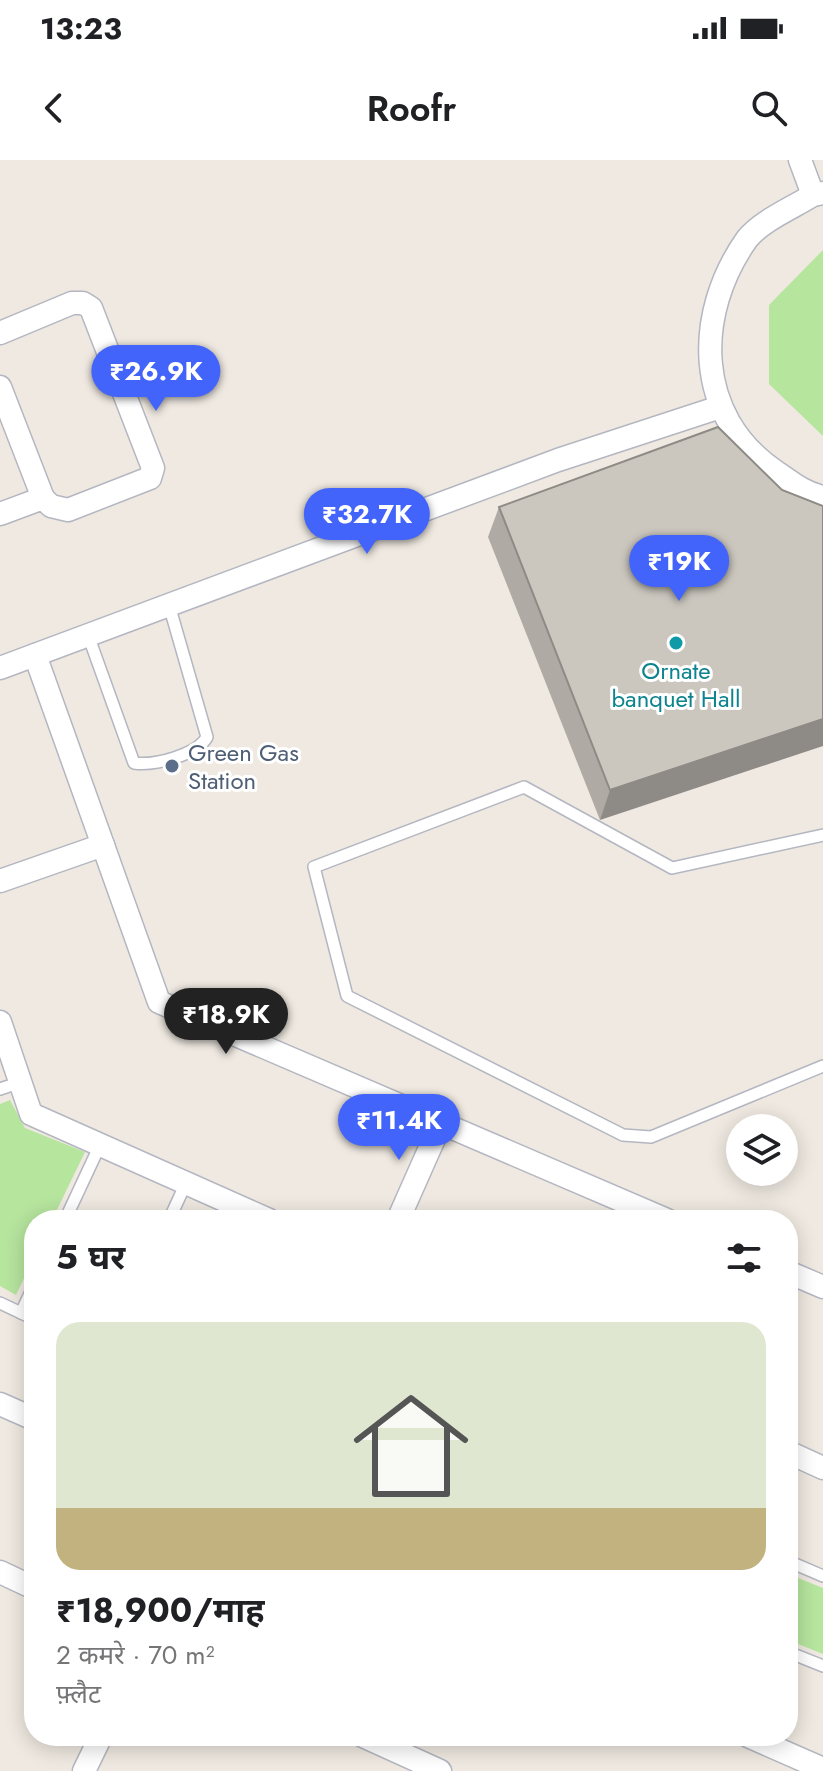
<!DOCTYPE html>
<html lang="hi">
<head>
<meta charset="utf-8">
<style>
  :root { --surface:#fff; --page:#f2f2f2; --text:#202124; --muted:#757577; --line:#e0e0e0; --accent:#4264fb }
  body { margin:0; font-family:Jost,"Noto Sans Devanagari",sans-serif; background:var(--page); color:var(--text); height:100vh; display:flex; flex-direction:column; font-size:30px; white-space:nowrap }
  * { box-sizing:border-box; margin:0 }
  p { font-size:26px; color:var(--muted) }
  .icon { flex:none; width:44px; height:44px; fill:none; stroke:currentColor; stroke-width:2; stroke-linecap:round; stroke-linejoin:round }
  .map { position:relative; flex:1; overflow:hidden }
  .panel { position:absolute; left:24px; top:1050px; width:774px; height:536px; display:flex; flex-direction:column; background:var(--surface); border-radius:32px; box-shadow:0 4px 20px #0003 }
  .panel>* { flex:none }
  .buttons { position:absolute; left:726px; top:954px; display:grid; gap:16px }
  .buttons a { display:grid; place-items:center; width:72px; height:72px; border-radius:50%; background:var(--surface); box-shadow:0 4px 20px #0003; font-size:40px }
  .price { position:absolute; translate:-50% -68px; padding:0 18px; border-radius:28px; background:var(--accent); color:#fff; font-size:26px; line-height:52px; filter:drop-shadow(0 2px 4px #0008) }
  .price::after { content:''; position:absolute; left:50%; top:48px; width:24px; height:18px; margin-left:-12px; background:inherit; clip-path:polygon(0 0,100% 0,50% 100%) }
  .price.selected { background:#222; color:#fff }
  ul { padding:0; list-style:none }
  li { display:grid; align-content:center; gap:16px; height:424px; padding:0 32px }
  li+li { border-top:2px solid var(--line) }
  li span { display:grid; place-items:center; height:248px; border-radius:24px; color:#555 }
  li>.icon { margin-inline-start:auto }
  span .icon { width:144px; height:144px; fill:#fffc; stroke-width:1 }
  li b { font-size:34px }
  h2 { display:flex; justify-content:space-between; align-items:center; height:96px; padding:0 32px; font-size:34px }
  .status { display:flex; justify-content:space-between; align-items:center; height:56px; padding:0 40px; background:var(--surface); direction:ltr }
  .status svg { height:22px; fill:currentColor }
  header { display:flex; justify-content:space-between; align-items:center; height:104px; padding:0 32px; background:var(--surface); font-size:36px; font-weight:600 }
  .map>svg:first-child { display:block }
  .green { fill:#b6e59e }
  .lines { fill:none; stroke-linecap:round; stroke-linejoin:round }
  .service-casing { stroke:#b4b7c1; stroke-width:14 }
  .minor-casing { stroke:#b4b7c1; stroke-width:25 }
  .service { stroke:#fff; stroke-width:11 }
  .minor { stroke:#fff; stroke-width:22 }
  .wall { fill:#afaba4 }
  .shaded-wall { fill:#8e8b86 }
  .building { fill:#cbc7bf; stroke:#8e8b86; stroke-width:2 }
  .culture-dot { fill:#0f9aa8; stroke:#fff; stroke-width:3 }
  .service-dot { fill:#5c6f8a; stroke:#fff; stroke-width:3 }
  .labels { text-anchor:middle; dominant-baseline:central; stroke-width:6; stroke-linejoin:round; paint-order:stroke }
  .culture-label { font-size:24px; fill:#0d838f; stroke:#fff }
  .service-label { font-size:24px; fill:#4e5e75; stroke:#fff; text-anchor:start }
</style>
</head>
<body>
<div class="status"><b>13:23</b><svg viewBox="0 0 49 12"><path d="M0 12V9h3v3zM5 12V6h3v6zM10 12V3h3v9zM15 12V0h3v12zM26 1h20v11H26zM47 4h2v5h-2z"/></svg></div>
<header><svg class="icon" aria-label="back" viewBox="0 0 24 24"><path d="M15 5l-7 7 7 7"/></svg>Roofr<svg class="icon" aria-label="search" viewBox="0 0 24 24"><circle cx="10" cy="10" r="6"/><path d="M15 15l6 6"/></svg></header>
<div class="map">
<svg width="823" height="1611" viewBox="0 0 823 1611">
  <rect width="100%" height="100%" fill="#efe9e1"/>
  <g class="green">
    <path d="M823,90V276L769,224V145Z"/>
    <path d="M10,940L25,968L85,992L52,1060H34V1097L16,1135L0,1126V944Z"/>
    <path d="M788,1414L823,1428V1494L788,1480Z"/>
  </g>
  <g class="lines">
    <defs>
      <g id="service">
        <path d="M88,475L134,603C154,606 197,595 207,577L169,445"/>
        <path d="M823,675L672,708L524,627L314,707L347,836L623,975L651,977L823,906"/>
        <path d="M0,929L21,922"/>
        <path d="M65,1060L100,985"/>
        <path d="M169,1060L186,1023"/>
        <path d="M0,1143L34,1159"/>
        <path d="M21,1153L34,1125"/>
        <path d="M788,1401L823,1416"/>
        <path d="M788,1492L823,1506"/>
      </g>
      <g id="minor">
        <path d="M800,0L813,35"/>
        <path d="M823,33L813,35C794,47 761,61 747,79C694,154 694,256 775,311C791,322 804,333 823,337"/>
        <path d="M0,173L72,143H83L91,148L153,308L150,318L68,350L51,346L43,338L0,354"/>
        <path d="M0,227L43,338"/>
        <path d="M35,495L159,842L667,1060"/>
        <path d="M0,508L558,300L720,247"/>
        <path d="M0,721L103,685"/>
        <path d="M0,862L31,954L269,1060"/>
        <path d="M398,1060L441,963"/>
        <path d="M788,1112L823,1127"/>
        <path d="M0,1244L34,1259"/>
        <path d="M788,1292L823,1308"/>
        <path d="M0,1412L34,1428"/>
        <path d="M363,1576L440,1611"/>
        <path d="M748,1576L823,1609"/>
        <path d="M84,1611L101,1576"/>
      </g>
    </defs>
    <use href="#service" class="service-casing"/>
    <use href="#minor" class="minor-casing"/>
    <use href="#service" class="service"/>
    <use href="#minor" class="minor"/>
  </g>
  <path class="wall" d="M782,330L600,660L488,377L499,347Z"/>
  <path class="shaded-wall" d="M823,559V586L600,660L610,630Z"/>
  <path class="building" d="M718,267L782,330L823,346V559L610,630L499,347Z"/>
  <circle class="culture-dot" cx="676" cy="483" r="8"/>
  <circle class="service-dot" cx="172" cy="606" r="8"/>
  <g class="labels">
    <g class="culture-label">
      <text x="676" y="510">Ornate<tspan x="676" dy="28">banquet Hall</tspan></text>
    </g>
    <g class="service-label">
      <text x="188" y="592">Green Gas<tspan x="188" dy="28">Station</tspan></text>
    </g>
  </g>
</svg>
<div class="buttons">
<a><svg class="icon" aria-label="layers" viewBox="0 0 24 24"><path d="M12 4l9 5-9 5-9-5zM3 14l9 5 9-5"/></svg></a>
</div>
<b class="price" style="left:156px;top:253px">₹26.9K</b>
<b class="price" style="left:367px;top:396px">₹32.7K</b>
<b class="price" style="left:679px;top:443px">₹19K</b>
<b class="price selected" style="left:226px;top:896px">₹18.9K</b>
<b class="price" style="left:399px;top:1002px">₹11.4K</b>
<section class="panel">
<h2>5 घर<svg class="icon" aria-label="filters" viewBox="0 0 24 24"><path d="M4 7h16M4 17h16"/><circle cx="9" cy="7" r="2"/><circle cx="15" cy="17" r="2"/></svg></h2>
<ul>
<li><span style="background:linear-gradient(#dfe7d0 75%,#c2b280 0)"><svg class="icon" aria-label="home" viewBox="0 0 24 24"><path d="M3 11l9-7 9 7M6 9v11h12V9"/></svg></span><div><b>₹18,900/माह</b><p>2 कमरे · 70 m²</p><p>फ़्लैट</p></div></li>
</ul>
</section>
</div>
</body>
</html>
